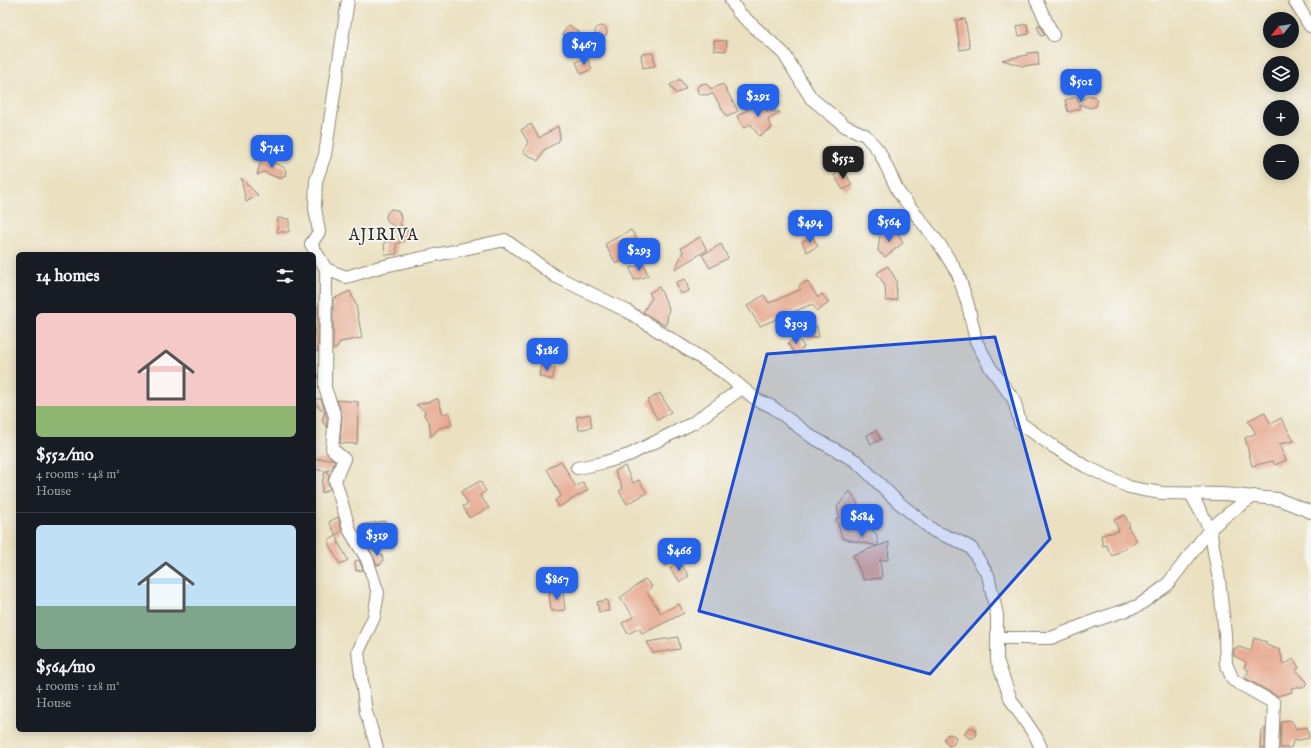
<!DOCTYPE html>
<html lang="en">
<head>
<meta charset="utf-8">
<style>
  :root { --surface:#171b24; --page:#242831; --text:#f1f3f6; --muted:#9ea1a6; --line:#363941; --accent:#2563eb }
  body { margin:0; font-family:"IM FELL English",serif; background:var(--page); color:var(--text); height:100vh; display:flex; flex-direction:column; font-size:15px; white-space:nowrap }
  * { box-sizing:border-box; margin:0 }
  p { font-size:13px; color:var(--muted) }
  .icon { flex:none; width:22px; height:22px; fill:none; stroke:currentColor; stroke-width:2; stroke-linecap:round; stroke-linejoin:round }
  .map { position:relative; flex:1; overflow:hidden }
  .panel { position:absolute; left:16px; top:252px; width:300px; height:480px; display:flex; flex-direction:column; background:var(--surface); border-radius:6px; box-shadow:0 2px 10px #0003 }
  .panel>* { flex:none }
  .needle { width:26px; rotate:240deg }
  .controls { position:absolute; left:1263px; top:12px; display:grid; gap:8px }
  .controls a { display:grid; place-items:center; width:36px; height:36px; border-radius:50%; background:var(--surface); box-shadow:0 2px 10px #0003; font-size:20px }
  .price { position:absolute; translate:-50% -34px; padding:0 9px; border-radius:8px; background:var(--accent); color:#fff; font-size:13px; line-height:26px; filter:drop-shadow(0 1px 2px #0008) }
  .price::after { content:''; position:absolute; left:50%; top:24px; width:12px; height:9px; margin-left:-6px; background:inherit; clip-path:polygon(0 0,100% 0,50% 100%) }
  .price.current { background:#222; color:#fff }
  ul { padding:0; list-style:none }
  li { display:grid; align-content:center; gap:8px; height:212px; padding:0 20px }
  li+li { border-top:1px solid var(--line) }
  li span { display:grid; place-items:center; height:124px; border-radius:6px; color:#555 }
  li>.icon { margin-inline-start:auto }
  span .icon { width:72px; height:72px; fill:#fffc; stroke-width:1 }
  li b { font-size:17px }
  h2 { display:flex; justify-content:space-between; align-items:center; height:48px; padding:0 20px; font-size:17px }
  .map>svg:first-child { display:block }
  .building { fill:#e7a88e }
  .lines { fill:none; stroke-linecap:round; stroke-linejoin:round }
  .street-casing { stroke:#8b8676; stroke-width:14 }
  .street { stroke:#fff; stroke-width:12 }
  .marked { fill:#1d4ed8; fill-opacity:0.2; stroke:#1d4ed8; stroke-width:3; stroke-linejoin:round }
  .labels { text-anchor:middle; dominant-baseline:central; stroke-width:3.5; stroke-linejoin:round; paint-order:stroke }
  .quarter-label { font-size:16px; letter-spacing:1px; fill:#2b2b2b; stroke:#f6f6f2 }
</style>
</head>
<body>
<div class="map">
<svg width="1311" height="748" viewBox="0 0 1311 748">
  <rect width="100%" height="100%" fill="#f6f6f2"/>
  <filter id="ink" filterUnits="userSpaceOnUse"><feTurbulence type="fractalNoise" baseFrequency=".025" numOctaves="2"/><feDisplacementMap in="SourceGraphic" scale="8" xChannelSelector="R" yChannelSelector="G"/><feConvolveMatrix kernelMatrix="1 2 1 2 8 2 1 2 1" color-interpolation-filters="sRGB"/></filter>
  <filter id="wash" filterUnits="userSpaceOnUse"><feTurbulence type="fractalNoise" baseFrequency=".012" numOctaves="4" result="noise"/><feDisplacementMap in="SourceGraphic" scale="16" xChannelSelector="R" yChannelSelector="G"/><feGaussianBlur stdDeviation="0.9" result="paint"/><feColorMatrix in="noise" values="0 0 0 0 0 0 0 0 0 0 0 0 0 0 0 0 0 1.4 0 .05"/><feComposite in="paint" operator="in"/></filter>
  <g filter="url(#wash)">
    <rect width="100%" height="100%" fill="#ebe1c1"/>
    <g id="blocks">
      <g class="building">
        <path d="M965,19L970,48L960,50L956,20Z"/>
        <path d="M1027,24L1029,34L1019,36L1017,26Z"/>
        <path d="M569,25L579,32L572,41L562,34Z"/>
        <path d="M1040,25L1045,35L1041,36L1037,26Z"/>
        <circle cx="601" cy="32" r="6"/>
        <path d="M714,40L727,41L726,51L714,50Z"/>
        <path d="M1038,52L1039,65L1023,66L1002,60L1027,55V53Z"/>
        <path d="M653,53L655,66L643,68L641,54Z"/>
        <path d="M587,57L592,69L581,74L576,62Z"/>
        <path d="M680,79L686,88L676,94L670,85Z"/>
        <path d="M705,83L712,89L723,84L738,111L727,117L713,94L703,95L698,93L697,88L699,85Z"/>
        <path d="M1089,96H1093L1096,99L1097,103L1096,106L1090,108L1079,104L1080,109L1068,112L1065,100L1077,97L1078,102Z"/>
        <path d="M762,101L766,105V111L780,112L768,120L772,128L759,136L751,124L744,128L737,116Z"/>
        <path d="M531,124L539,138L558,126L560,138L558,142L544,150L538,161L523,152L528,142L521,130Z"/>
        <path d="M265,159L283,167L286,170L285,176L282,178H278L264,172L257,175L260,163Z"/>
        <path d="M843,169L852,185L843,190L834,175Z"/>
        <path d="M241,178L258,195L246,202Z"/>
        <path d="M391,209L396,210L399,212L401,217L400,225L407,229L409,234L407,239L396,244L397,254L385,255L384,242L393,241L394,226L388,222L386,217L387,213Z"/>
        <path d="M278,218L289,219V232H277Z"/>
        <path d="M881,228L888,235L897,231L903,243L885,257L880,253L878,250Z"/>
        <path d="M631,230L640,243L625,252L628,257L616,264L605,244Z"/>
        <path d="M812,236L818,246L807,252L802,242Z"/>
        <path d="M700,237L707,250L675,269L683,252L681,248Z"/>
        <path d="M721,244L728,258L710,268L702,255Z"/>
        <path d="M644,264L648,276L634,280L630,268Z"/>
        <path d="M888,266L896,280L897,300L886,301L885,286L877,273Z"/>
        <path d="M685,279L689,291L680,294L676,282Z"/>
        <path d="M807,281L818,298L822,294L829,303L817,311L812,304L760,326L747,306L764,295L769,303L801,289L799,286Z"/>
        <path d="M659,287L669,308L666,326L643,312L652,298L649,293Z"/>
        <path d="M350,291L356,305L362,338L340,342L337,348L333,350V299Z"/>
        <rect x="314" y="307" width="4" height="44"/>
        <path d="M817,326L819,337L808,338L807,327Z"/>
        <path d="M798,337L804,347L795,354L788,343Z"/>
        <path d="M541,365L555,368L552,380L539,376Z"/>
        <path d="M660,393L671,412L658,420L647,401Z"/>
        <path d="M314,399H321L327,417V427L322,421L325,412L314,403Z"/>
        <path d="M438,399L443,414L449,412L452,425L439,428L431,437L429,421L424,415L425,411L416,405Z"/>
        <path d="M337,400L358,402L357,444L340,443L342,416Z"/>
        <path d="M1264,412L1271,424L1281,418L1294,441L1279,444L1286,460L1275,465L1273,461L1252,466L1245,438L1256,433L1248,421Z"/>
        <path d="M590,414L592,427L579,430L576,417Z"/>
        <path d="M876,430L881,440L871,444L867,435Z"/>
        <path d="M314,459H333L335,461L332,469L326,471L329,475L328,482L330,489L322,493V483L325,471L314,469Z"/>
        <path d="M561,461L576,487L583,482L588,490L559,507L555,500L561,496L547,469Z"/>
        <path d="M625,466L633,483L639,480L647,493L627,504L619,491L623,489L615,471Z"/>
        <path d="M480,481L486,491L480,495L489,508L469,518L463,506L468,504L461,492Z"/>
        <path d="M850,491L859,506L867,517L872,530L876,534L879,546L889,542L888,560H880L882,578L864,580L853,555L878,546L844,539L842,537L836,519L839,518L837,507Z"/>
        <path d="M1125,515L1130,526L1128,527L1137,541L1112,556L1106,545L1103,546L1101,535L1119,531L1114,520Z"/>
        <path d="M338,517L342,531L336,535L329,522Z"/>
        <path d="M385,521L387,535L365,539L361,535L360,525Z"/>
        <path d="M337,536L339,544L348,560L340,564L329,545V540Z"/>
        <path d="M369,548L382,555L383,561L381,564L377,565Z"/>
        <path d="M671,552L676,560L665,566L661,557Z"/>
        <path d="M359,560L363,570L356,571L355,561Z"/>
        <path d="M679,561L689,576L680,582L670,568Z"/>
        <path d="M645,579L652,586L647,592L661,613L679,604L684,613L642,634L639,628L628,634L622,623L634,617L620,598Z"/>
        <path d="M563,591L565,610L551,611L549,592Z"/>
        <path d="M607,600L609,611L599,612L597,602Z"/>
        <path d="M678,637L680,649L653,653L647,642Z"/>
        <path d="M1254,638L1267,642L1266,645L1280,650L1283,665L1294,659L1299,668L1296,670L1307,682L1305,686L1303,688H1291L1292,692L1277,696L1245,678L1249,670L1244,668L1246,662L1234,656L1233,649L1239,647L1251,651Z"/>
        <path d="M1288,720L1292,721L1296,729L1307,727L1309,738L1293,741L1291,748H1280L1281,722Z"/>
        <path d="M970,728H974L976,732V736L973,738H969L964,734L967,729Z"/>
        <path d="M1265,728V748H1260L1261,730Z"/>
        <path d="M950,734L956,737L954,744L949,746L946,743L944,738L947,735Z"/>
      </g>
    </g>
  </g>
  <g filter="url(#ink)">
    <use href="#blocks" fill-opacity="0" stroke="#8b8676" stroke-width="1"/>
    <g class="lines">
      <defs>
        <g id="street">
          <path d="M348,0L325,155L316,181L315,208L319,232L311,244L326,269L325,388L335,416L332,449L344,459L335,480L350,531L367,559L378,593L374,617L358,652L366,712L377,748"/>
          <path d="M731,0L738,12L784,54L811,98L845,126L865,135L879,151L899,193L940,245L958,274L968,305L976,341L990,367L1014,400L1020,423L1054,447L1085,466L1129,487L1143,490L1162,493L1223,494L1278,499L1311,512"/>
          <path d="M1036,0L1053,35"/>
          <path d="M1294,0L1310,26"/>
          <path d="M326,269L346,277L380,267L505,240L555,276L627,311L723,372L757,400L771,406L812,437L856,461L898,502L934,531L958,541L971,548L988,575L997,615V660L1011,700L1036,737L1041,748"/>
          <path d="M577,468L602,463L629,455L693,423L742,388"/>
          <path d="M1191,494L1210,529L1219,580L1225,634L1226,664L1233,680L1274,703L1272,748"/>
          <path d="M997,638H1051L1096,620L1138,606L1167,585L1210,529L1229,513L1254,496"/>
        </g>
      </defs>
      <use href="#street" class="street-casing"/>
      <use href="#street" class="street"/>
    </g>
  </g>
  <path class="marked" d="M995,337L1050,539L930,674L699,611L767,354Z"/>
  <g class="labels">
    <g class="quarter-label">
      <text x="384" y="236">AJIRIVA</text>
    </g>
  </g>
</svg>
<div class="controls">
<a><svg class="needle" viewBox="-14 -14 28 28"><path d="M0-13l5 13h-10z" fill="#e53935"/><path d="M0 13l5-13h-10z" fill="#9ea1a6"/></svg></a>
<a><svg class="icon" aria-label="layers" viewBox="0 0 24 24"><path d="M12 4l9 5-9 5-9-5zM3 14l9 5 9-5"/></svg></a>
<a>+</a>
<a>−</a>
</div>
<b class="price" style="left:584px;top:66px">$467</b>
<b class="price" style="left:1081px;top:103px">$501</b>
<b class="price" style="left:758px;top:118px">$291</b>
<b class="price" style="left:272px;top:169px">$741</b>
<b class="price current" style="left:843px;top:180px">$552</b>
<b class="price" style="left:889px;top:243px">$564</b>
<b class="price" style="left:810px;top:244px">$494</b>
<b class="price" style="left:639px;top:272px">$293</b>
<b class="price" style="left:796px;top:345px">$303</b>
<b class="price" style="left:547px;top:372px">$186</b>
<b class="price" style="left:862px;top:538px">$684</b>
<b class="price" style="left:377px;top:557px">$319</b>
<b class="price" style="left:679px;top:572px">$466</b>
<b class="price" style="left:557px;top:601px">$867</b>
<section class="panel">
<h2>14 homes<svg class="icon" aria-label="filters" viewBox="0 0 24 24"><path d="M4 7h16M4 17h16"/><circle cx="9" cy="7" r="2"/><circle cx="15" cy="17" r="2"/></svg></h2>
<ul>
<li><span style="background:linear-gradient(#f6c9c9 75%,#8fb573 0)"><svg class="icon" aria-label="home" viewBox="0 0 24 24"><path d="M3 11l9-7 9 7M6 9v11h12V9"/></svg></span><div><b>$552/mo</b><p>4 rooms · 148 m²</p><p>House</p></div></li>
<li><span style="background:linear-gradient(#bfe0f5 65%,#7fa58c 0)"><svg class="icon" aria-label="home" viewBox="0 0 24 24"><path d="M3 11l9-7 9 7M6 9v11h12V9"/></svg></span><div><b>$564/mo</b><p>4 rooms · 128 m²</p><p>House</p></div></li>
</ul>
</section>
</div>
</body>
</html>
